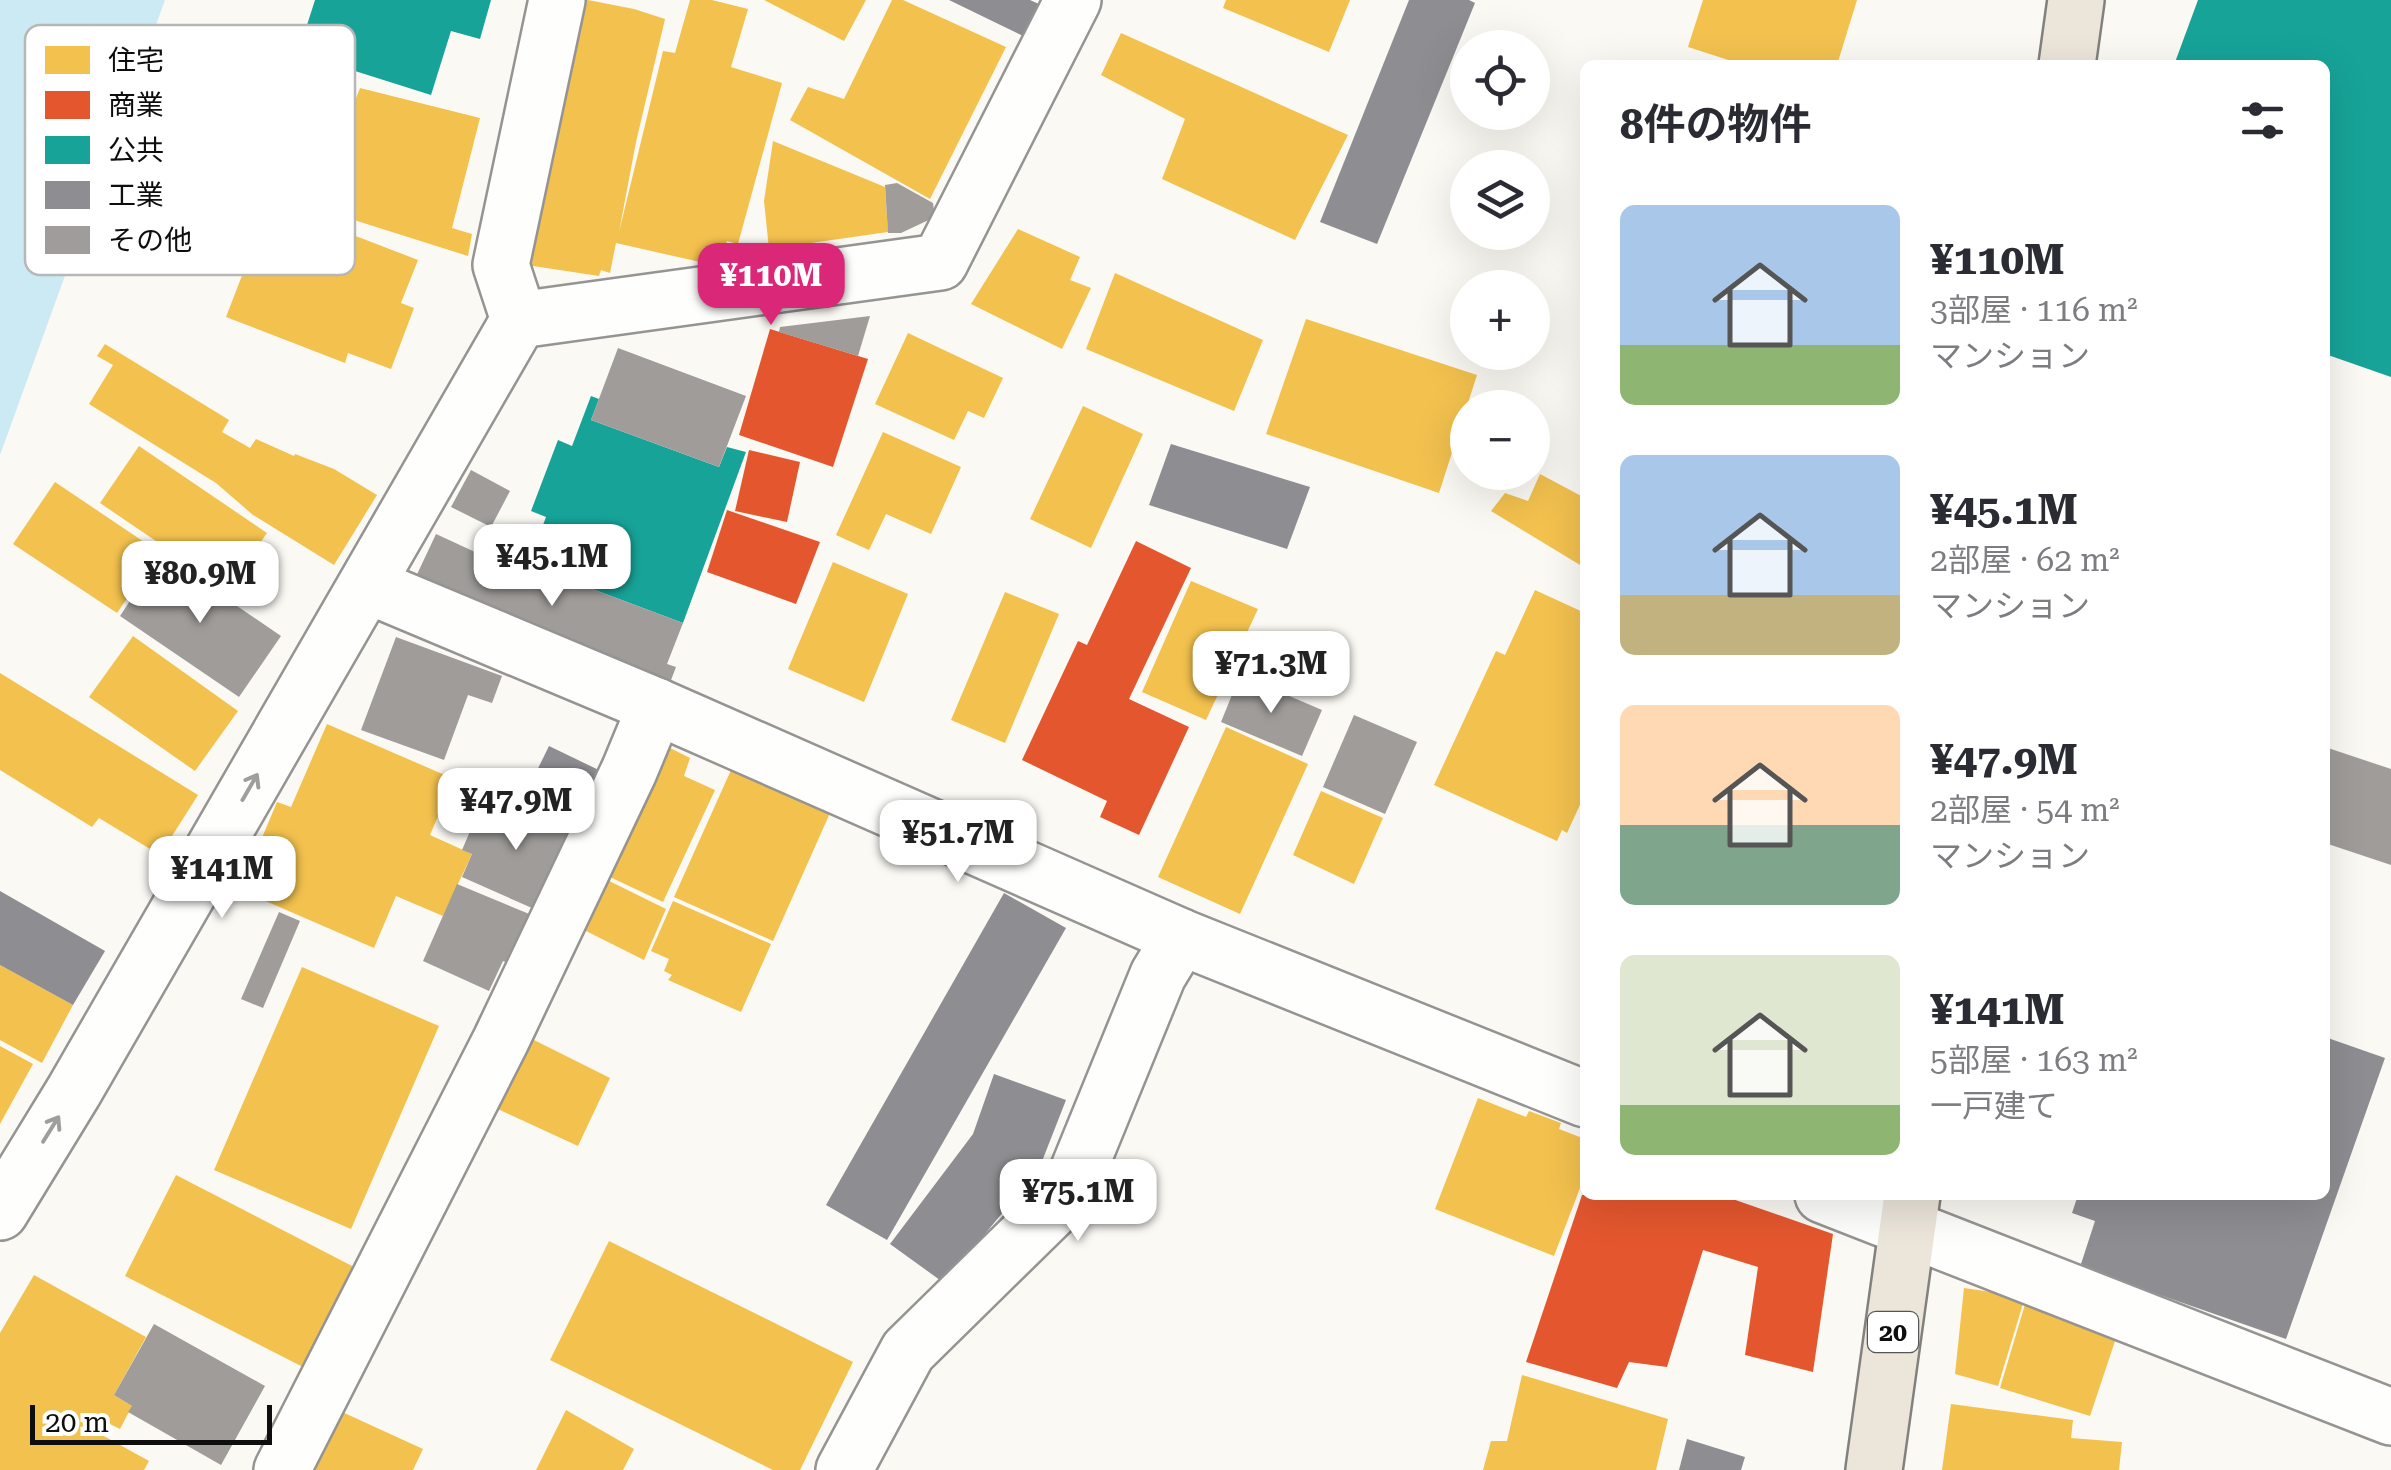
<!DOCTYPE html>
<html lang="ja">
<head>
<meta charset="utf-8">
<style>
  :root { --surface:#fff; --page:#f7f7f7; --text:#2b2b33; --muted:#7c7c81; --accent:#db2777 }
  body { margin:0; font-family:"Roboto Serif","Noto Sans JP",serif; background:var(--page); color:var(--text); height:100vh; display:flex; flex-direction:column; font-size:38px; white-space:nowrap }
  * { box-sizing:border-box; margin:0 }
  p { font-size:32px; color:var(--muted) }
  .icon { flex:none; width:55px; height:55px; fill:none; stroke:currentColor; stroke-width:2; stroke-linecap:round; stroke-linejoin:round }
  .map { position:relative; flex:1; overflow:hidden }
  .side { position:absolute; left:1580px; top:60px; width:750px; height:1140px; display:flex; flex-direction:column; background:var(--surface); border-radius:15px; box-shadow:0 10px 40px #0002 }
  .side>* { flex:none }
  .tools { position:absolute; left:1450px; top:30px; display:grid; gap:20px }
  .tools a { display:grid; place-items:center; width:100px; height:100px; border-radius:50%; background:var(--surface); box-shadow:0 10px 40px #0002; font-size:50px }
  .scale { position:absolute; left:30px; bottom:25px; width:242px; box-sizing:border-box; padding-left:10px; border:5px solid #0e0e0e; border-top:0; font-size:28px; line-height:35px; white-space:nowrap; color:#0e0e0e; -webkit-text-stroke:8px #fff; paint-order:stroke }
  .price { position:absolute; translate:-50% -85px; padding:0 22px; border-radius:20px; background:#fff; color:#222; font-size:32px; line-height:65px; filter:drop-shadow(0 2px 5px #0008) }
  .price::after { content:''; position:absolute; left:50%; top:60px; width:30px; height:22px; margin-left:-15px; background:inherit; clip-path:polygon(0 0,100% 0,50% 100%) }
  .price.on { background:var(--accent); color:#fff }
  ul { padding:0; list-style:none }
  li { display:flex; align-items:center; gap:30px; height:250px; padding:0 40px }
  li span { display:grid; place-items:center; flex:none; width:280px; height:200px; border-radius:15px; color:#555 }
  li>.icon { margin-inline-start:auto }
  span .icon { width:120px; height:120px; fill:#fffc; stroke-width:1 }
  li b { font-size:42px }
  h2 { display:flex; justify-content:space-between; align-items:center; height:120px; padding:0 40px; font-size:42px }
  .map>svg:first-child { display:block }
  .water { fill:#cceaf3 }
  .homes { fill:#f2c14e }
  .shops { fill:#e4572e }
  .public { fill:#17a398 }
  .industry { fill:#8d8d92 }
  .building { fill:#9f9c99 }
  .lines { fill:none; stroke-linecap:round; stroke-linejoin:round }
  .minor-casing { stroke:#959492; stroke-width:60 }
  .major-casing { stroke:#82817f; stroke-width:60 }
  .minor { stroke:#fefefd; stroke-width:55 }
  .major { stroke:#ebe5da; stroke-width:55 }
  .oneway { stroke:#9e9e9d }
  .labels { text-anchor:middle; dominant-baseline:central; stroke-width:10; stroke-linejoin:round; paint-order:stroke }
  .shield { fill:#fff; stroke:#565656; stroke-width:2.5 }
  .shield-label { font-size:25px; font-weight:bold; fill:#0e0e0e }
  .key { fill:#fff; stroke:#b7b7b7; stroke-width:2.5 }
  .key-label { font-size:28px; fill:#0e0e0e }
</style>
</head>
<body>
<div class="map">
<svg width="2391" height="1470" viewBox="0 0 2391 1470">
  <rect width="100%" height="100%" fill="#fbf9f4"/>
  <path class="water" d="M0,0H165L0,455Z"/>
  <g class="homes">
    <path d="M567,0H588L634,9L665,19L636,142L619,232L663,51L675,53L690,0H712L748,9L731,67L782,83L738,244L727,241L722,258L700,262L616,243L610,273L601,270L599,276L520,264Z"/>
    <path d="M764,0H866L844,41Z"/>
    <path d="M892,0H903L1006,47L930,199L790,120L808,87L844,99Z"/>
    <path d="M1226,0H1350L1329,52L1223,8Z"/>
    <path d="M1703,0H1857L1837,65H1744L1688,47Z"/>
    <path d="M1121,33L1348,135L1295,240L1162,179L1185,119L1101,75Z"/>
    <path d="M220,83L346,124L360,88L480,118L452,228L472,234L468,256L335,214L193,157Z"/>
    <path d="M773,141L885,187L888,232L769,249L764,201Z"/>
    <path d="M270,203L418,260L401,303L414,308L391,369L348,353L345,363L226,317Z"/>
    <path d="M1018,229L1080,257L1070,280L1091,288L1062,349L971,304Z"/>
    <path d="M1115,273L1263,340L1234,411L1086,349Z"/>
    <path d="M1306,319L1477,375L1439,493L1266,434Z"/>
    <path d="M908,333L1003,378L984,418L968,411L954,440L875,404Z"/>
    <path d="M105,344L229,420L222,432L250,448L256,439L294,456L295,454L334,469L377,495L334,565L253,515L216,483L89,404L113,365L97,356Z"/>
    <path d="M1083,406L1143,434L1091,548L1030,519Z"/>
    <path d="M883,432L961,467L931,534L886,514L869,550L836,535Z"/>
    <path d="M139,446L267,533L228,590L100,503Z"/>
    <path d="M1540,474L1585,498V568L1491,511L1505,493L1528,501Z"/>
    <path d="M55,482L159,552L117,613L13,544Z"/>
    <path d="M833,562L908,594L864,702L788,669Z"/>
    <path d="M1191,581L1258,609L1206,720L1142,692Z"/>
    <path d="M1535,590L1585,613V794L1567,833L1562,830L1557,841L1434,785L1496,651L1505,655Z"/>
    <path d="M1005,592L1059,614L1005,743L951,720Z"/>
    <path d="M133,636L238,711L195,771L89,697Z"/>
    <path d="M0,673L198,795L160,855L99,818L92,827L0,770Z"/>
    <path d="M327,724L454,779L430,835L472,854L443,916L396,896L374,948L240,890L277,802L291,807Z"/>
    <path d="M1226,727L1308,764L1240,914L1158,877Z"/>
    <path d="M654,740L690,758L684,776L715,790L663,902L593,869Z"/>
    <path d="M731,770L830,813L773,941L674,897Z"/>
    <path d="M1321,791L1383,818L1354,884L1293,855Z"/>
    <path d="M591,872L666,909L644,960L568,922Z"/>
    <path d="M673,901L771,944L741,1012L668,980L672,975L664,971L669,959L651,951Z"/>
    <path d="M0,965L73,1005L42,1063L0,1040Z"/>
    <path d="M302,967L439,1026L351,1229L214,1170Z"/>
    <path d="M524,1035L610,1078L578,1146L489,1105Z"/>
    <path d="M0,1046L33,1064L0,1124Z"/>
    <path d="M1478,1098L1526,1117L1529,1111L1561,1123L1559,1129L1585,1139V1175L1554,1256L1435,1209Z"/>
    <path d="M176,1175L354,1267L303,1367L125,1276Z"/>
    <path d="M609,1241L853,1362L800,1470H773L550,1360Z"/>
    <path d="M34,1275L146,1337L114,1395L132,1406L120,1429L108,1423L102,1435L149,1461L144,1470H0V1333Z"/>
    <path d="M1964,1288L2025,1297L1998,1386L1955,1374Z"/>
    <path d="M2026,1301L2118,1332L2090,1416L2000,1388Z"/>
    <path d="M1522,1375L1668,1419L1656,1470H1483L1491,1441H1507Z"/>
    <path d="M1951,1404L2073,1420L2071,1438L2122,1442L2119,1470H1942Z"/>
    <path d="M329,1406L423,1449L413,1470H297Z"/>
    <path d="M566,1410L634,1449L623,1470H536Z"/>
  </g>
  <g class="shops">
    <path d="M770,329L868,359L833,467L739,435Z"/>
    <path d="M749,450L800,462L787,522L735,511Z"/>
    <path d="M727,510L820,542L796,604L707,572Z"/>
    <path d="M1136,541L1191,568L1129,699L1189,727L1139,835L1100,817L1107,801L1022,760L1078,641L1087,645Z"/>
    <path d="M1582,1195H1721L1833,1234L1813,1372L1745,1355L1758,1267L1703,1250L1667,1367L1629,1362L1617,1388L1526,1362Z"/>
  </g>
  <g class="public">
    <path d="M315,0H491L480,39L451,31L431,95L298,53Z"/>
    <path d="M2198,0H2391V377L2328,355L2325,362V65H2174Z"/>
    <path d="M591,396L599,399L591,420L719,467L727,447L746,452L683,623L528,565L546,517L531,511L558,440L572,446Z"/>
  </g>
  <g class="industry">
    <path d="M949,0H1030L1041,5L1025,37Z"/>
    <path d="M1409,0H1469L1475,3L1377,244L1320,222Z"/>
    <path d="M1171,444L1310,487L1287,549L1149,505Z"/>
    <path d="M549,746L607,774L582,823L525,795Z"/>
    <path d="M0,891L105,951L73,1005L0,965Z"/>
    <path d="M1004,893L1066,928L887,1240L826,1205Z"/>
    <path d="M2325,1037L2385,1058L2286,1339L2080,1267L2095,1221L2072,1213L2078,1195H2325Z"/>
    <path d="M994,1074L1066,1100L1039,1169L944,1283L890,1244L973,1134Z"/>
    <path d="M1687,1439L1745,1457L1741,1470H1679Z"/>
  </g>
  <g class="building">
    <path d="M897,183L933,203L935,217L901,233H888L885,185Z"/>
    <path d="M870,316L858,356L779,332L780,327Z"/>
    <path d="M618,348L746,396L719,467L591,420Z"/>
    <path d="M471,470L510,491L491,527L451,507Z"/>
    <path d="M486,529L534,552L528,565L683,623L667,664L676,667L665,696L412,585L436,534L475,552Z"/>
    <path d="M161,554L281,636L239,697L120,616Z"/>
    <path d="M396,637L502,676L492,703L468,695L444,760L361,730Z"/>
    <path d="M1240,675L1322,710L1302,756L1221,722Z"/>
    <path d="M1354,715L1417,742L1385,814L1323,787Z"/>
    <path d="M2325,747L2391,769V865L2325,843Z"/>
    <path d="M486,794L576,833L541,912L462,877L472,854L462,850Z"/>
    <path d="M457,884L539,918L517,967L503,961L489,991L423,961Z"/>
    <path d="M279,912L300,921L263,1008L241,999Z"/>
    <path d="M154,1324L265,1386L221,1465L128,1412L132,1406L114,1395Z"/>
  </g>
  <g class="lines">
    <defs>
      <g id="minor">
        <path d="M519,320L501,265L557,0"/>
        <path d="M367,585L656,706L1181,937L1585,1099"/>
        <path d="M1823,1195L2391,1417"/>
        <path d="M0,1212L74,1091L519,320L940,262L1073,0"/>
        <path d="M282,1470L501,1040L629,771L656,706"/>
        <path d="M844,1470L908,1351L1069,1193L1158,975L1181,937"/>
      </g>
      <g id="major">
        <path d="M2067,65L2076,0"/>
        <path d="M1874,1470L1912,1195"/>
      </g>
    </defs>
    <use href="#minor" class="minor-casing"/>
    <use href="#major" class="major-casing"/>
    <use href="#minor" class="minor"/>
    <use href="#major" class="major"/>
  </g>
  <defs><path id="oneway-shaft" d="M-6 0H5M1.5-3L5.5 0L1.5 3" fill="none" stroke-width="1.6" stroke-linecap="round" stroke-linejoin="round" transform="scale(2.5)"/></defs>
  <g class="oneway">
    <use href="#oneway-shaft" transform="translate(250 787) rotate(-60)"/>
    <use href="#oneway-shaft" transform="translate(51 1129) rotate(-58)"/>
  </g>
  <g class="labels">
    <rect class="shield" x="1868" y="1312" width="50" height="40" rx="8"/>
    <g class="shield-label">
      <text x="1893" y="1332">20</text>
    </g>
  </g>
  <rect x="25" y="25" width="330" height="250" rx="15" class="key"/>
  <rect x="45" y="46" width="45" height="28" fill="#f2c14e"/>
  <rect x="45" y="91" width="45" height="28" fill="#e4572e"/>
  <rect x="45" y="136" width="45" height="28" fill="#17a398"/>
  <rect x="45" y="181" width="45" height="28" fill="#8d8d92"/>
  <rect x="45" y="226" width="45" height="28" fill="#9f9c99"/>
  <g class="key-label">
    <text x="108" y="70">住宅</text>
    <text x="108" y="115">商業</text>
    <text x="108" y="160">公共</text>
    <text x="108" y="205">工業</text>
    <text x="108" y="250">その他</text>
  </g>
</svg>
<div class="tools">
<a><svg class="icon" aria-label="locate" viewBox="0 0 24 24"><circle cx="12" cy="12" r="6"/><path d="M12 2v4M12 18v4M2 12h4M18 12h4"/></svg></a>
<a><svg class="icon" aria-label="layers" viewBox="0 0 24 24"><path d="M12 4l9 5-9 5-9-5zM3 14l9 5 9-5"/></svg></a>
<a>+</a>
<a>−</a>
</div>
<div class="scale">20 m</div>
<b class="price on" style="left:771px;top:328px">¥110M</b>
<b class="price" style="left:552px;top:609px">¥45.1M</b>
<b class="price" style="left:200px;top:626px">¥80.9M</b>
<b class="price" style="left:1271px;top:716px">¥71.3M</b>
<b class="price" style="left:516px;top:853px">¥47.9M</b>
<b class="price" style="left:958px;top:885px">¥51.7M</b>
<b class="price" style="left:222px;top:921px">¥141M</b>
<b class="price" style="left:1078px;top:1244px">¥75.1M</b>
<section class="side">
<h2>8件の物件<svg class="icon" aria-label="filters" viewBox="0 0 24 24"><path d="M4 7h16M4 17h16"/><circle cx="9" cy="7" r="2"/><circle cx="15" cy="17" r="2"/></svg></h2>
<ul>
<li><span style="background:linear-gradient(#a9c7e8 70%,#8fb573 0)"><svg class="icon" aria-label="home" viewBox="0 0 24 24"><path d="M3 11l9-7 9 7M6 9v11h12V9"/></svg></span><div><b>¥110M</b><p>3部屋 · 116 m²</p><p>マンション</p></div></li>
<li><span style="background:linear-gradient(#a9c7e8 70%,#c2b280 0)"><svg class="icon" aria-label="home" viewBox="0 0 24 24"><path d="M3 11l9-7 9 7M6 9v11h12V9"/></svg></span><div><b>¥45.1M</b><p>2部屋 · 62 m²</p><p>マンション</p></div></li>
<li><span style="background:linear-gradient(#ffd9b3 60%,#7fa58c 0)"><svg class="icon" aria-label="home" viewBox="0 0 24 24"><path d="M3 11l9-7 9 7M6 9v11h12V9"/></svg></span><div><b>¥47.9M</b><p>2部屋 · 54 m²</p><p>マンション</p></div></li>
<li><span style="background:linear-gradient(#dfe7d0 75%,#8fb573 0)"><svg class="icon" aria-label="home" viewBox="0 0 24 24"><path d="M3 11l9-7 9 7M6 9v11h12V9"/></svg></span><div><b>¥141M</b><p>5部屋 · 163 m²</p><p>一戸建て</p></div></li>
</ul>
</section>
</div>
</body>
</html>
